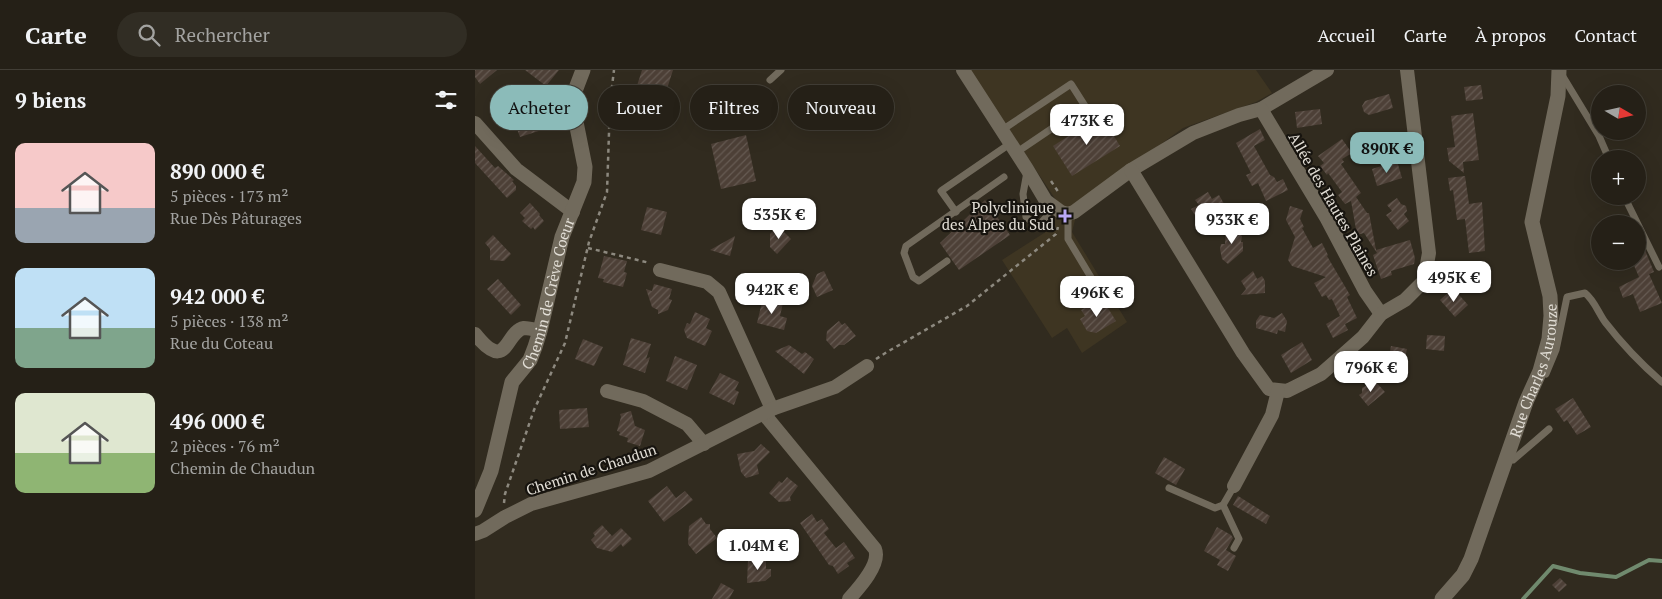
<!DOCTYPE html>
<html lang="fr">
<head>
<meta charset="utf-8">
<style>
  :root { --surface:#252017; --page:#312d24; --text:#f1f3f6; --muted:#a3a3a1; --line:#423e36; --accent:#8bbbb9 }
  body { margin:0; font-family:"PT Serif",serif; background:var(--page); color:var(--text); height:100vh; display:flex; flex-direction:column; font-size:19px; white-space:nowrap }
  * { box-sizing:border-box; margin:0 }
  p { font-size:16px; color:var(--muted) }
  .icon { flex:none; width:28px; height:28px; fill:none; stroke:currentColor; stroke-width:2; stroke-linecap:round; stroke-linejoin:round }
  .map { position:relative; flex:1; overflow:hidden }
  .drawer { display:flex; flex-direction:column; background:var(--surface); width:475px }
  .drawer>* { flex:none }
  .top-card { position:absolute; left:15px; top:15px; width:475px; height:45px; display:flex; gap:10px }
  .needle { width:32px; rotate:99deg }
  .controls { position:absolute; left:1116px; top:15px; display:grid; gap:10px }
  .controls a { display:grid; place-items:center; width:55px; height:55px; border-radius:50%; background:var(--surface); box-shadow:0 5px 20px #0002,0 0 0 1px var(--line); font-size:25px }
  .price { position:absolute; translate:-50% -42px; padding:0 11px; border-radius:10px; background:#fff; color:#222; font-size:16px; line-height:32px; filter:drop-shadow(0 1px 2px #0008) }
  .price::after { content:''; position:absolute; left:50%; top:30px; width:15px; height:11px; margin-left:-8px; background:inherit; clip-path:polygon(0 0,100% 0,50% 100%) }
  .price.current { background:var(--accent); color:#111 }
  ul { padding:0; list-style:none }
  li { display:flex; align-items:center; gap:15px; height:125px; padding:0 15px }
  li span { display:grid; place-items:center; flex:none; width:140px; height:100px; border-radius:10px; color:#555 }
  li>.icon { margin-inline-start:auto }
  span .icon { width:60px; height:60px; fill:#fffc; stroke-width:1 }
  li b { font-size:21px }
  h2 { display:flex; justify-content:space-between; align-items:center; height:60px; padding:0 15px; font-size:21px }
  .pill { padding:0 18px; border-radius:22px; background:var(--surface); box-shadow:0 5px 20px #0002,0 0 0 1px var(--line); font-size:18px; line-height:45px }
  .pill.current { background:var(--accent); color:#111 }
  header { display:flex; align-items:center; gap:30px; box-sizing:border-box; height:70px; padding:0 25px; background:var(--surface); border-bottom:1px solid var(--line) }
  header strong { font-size:24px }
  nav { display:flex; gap:28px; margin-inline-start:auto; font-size:18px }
  .search { width:350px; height:45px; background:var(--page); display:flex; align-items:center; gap:12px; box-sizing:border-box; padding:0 18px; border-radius:28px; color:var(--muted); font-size:19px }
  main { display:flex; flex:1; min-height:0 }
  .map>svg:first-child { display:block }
  .built { fill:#3e3522 }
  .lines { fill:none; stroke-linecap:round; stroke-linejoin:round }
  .stream { stroke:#708a6e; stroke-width:4 }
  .building { fill:url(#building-hatch) }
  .path { stroke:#8d897f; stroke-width:2.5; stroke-dasharray:4 4; stroke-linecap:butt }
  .lane { stroke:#716a5c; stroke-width:7 }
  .street { stroke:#716a5c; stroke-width:14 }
  .secondary { stroke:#716a5c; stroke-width:15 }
  .poi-dot { fill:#bbaaf6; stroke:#17140f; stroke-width:2 }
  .labels { text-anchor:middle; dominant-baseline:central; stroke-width:4.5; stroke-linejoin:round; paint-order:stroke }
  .street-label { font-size:15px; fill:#e2ded6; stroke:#17140f }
  .poi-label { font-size:15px; fill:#e2ded6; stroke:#17140f; text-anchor:end }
</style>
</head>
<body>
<header>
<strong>Carte</strong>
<div class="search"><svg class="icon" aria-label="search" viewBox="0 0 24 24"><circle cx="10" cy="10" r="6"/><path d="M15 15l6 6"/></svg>Rechercher</div>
<nav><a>Accueil</a><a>Carte</a><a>À propos</a><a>Contact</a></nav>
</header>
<main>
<section class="drawer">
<h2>9 biens<svg class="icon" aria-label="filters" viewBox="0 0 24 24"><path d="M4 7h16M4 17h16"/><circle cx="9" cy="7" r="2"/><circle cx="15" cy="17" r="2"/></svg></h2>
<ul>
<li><span style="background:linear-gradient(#f6c9c9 65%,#9aa5b1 0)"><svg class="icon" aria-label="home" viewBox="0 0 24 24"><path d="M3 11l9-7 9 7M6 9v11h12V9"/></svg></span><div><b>890 000 €</b><p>5 pièces · 173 m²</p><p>Rue Dès Pâturages</p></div></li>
<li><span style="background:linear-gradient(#bfe0f5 60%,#7fa58c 0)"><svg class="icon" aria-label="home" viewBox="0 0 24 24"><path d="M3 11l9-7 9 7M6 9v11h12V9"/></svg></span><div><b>942 000 €</b><p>5 pièces · 138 m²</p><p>Rue du Coteau</p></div></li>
<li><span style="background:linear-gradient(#dfe7d0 60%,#8fb573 0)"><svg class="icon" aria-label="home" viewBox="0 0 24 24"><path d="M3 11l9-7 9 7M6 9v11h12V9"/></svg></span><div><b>496 000 €</b><p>2 pièces · 76 m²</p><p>Chemin de Chaudun</p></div></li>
</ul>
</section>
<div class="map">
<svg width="1187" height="529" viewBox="0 0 1187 529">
  <defs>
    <pattern id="building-hatch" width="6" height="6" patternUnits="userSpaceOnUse" patternTransform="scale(1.25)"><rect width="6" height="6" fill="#4d4037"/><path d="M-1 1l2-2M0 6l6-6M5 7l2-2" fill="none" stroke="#665b53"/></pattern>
  </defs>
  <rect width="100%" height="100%" fill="#312b1f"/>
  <path class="built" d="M494,0H781L797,23L781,32L708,58L604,134L597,162L652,252L607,283L592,258L577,268L527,190L577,158L583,133Z"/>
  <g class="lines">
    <path class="stream" d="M1048,529L1078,496L1105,503L1141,507L1174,490L1187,491"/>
  </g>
  <g class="building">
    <path d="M0,0H22L5,14L0,7Z"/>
    <path d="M50,0H84L71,16Z"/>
    <path d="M167,0H198L183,47L155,38Z"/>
    <path d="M1006,15L1008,29L991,31L989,17Z"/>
    <path d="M38,21L45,54L66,47L70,59L45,67L42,59L45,56L28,42L23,25Z"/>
    <path d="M914,24L918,38L894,45L889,42L887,36L890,31Z"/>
    <path d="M845,39L847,54L822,58L820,42Z"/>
    <path d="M998,43L1004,90L988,92L989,103L974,91L972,78L980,77L976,46Z"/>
    <path d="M626,45L645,76L597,106L578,76Z"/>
    <path d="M785,59L790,70L779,76L795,105L799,107L802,112L808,109L813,120L791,131L783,113L777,116L771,105L776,103L761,73Z"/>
    <path d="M271,65L281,111L246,119L236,74Z"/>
    <path d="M867,69L877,83L867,89L869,92L866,94L886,123L881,127L892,143H894L901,180L935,170L940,188L939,194L916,201L917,205L906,209L898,185L902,183L889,163L882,165L876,131L870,134L863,125L867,122L853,103L852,105L845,96L849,93L843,86Z"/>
    <path d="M0,76L20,98L23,96L39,110L37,111L41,116V120L32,128L0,93Z"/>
    <path d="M922,91L927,108L902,116L897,99Z"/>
    <path d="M990,106L994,134L1007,132L1010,181L994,183L990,149L982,150L978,120L975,121L973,108Z"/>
    <path d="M733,122L737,129L744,125L752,139L742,146L738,140L723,150L716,139L724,135L720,130Z"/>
    <path d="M922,128L926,134L931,136L932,141L929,144L934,151L923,160L911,145L917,141L912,135Z"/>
    <path d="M510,130L535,165L484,200L465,173Z"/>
    <path d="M55,133L65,144L64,145L69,151L60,160L58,157L56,159L47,151L50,148L45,143Z"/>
    <path d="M815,136L828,140L825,149L829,157L827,158L838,178L847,173L853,185L852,186L875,225L872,227L882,248L870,254L873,260L858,268L851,254L865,246L857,229L854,230L851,225L847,227L839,213L851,207L817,196L813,190L820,167L811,150Z"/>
    <path d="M172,137L192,142L186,165L166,160Z"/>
    <path d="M751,155H758L767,166L766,172H768V181L753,194L747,189L745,179L746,174H750Z"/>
    <path d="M303,156L316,169L302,184L295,177V164Z"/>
    <path d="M18,165L36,184L29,191L15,190V179L10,173Z"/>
    <path d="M260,166L255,186L235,180Z"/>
    <path d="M1170,180L1179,202L1174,204L1187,233L1165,242L1158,224L1148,228L1144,217L1164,207L1157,191H1162V183Z"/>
    <path d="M129,186L152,191L149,202L152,203L148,217L128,212L129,209L123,208Z"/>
    <path d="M349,201L358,220L342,227L337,216L342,204Z"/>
    <path d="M778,201L782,209L787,206L790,211V223L766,225L771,219L766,211Z"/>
    <path d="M23,209L46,235L36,245L12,219Z"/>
    <path d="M179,214L197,219L194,229L197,230L193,240L183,244V240L177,237L171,219L177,221Z"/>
    <path d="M978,218L993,235L980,247L965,230Z"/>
    <path d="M288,228L308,233L305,246L312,248L309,260L282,253Z"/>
    <path d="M620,232L624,239L631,235L641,251L621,263L612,261L605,249L610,246L606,240Z"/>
    <path d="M220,242L235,249L231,258L237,261L230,276L212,268L209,260L212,253L215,254Z"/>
    <path d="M807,243L812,251L810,262L803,260L802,264L781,258V251L785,245L799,248Z"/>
    <path d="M364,251L367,255L370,253L381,266L369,275H364L359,279L351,270L352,261Z"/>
    <path d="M952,265L970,266L969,281L951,279Z"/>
    <path d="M156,268L176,274L171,289L175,287L170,303L148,295Z"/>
    <path d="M108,269L128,277L119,296L100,289Z"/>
    <path d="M827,272L837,290L816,303L806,285Z"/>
    <path d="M314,275L327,284L330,282L339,289L329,304L300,281Z"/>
    <path d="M916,276L932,279L928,296L913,293Z"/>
    <path d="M200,286L222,295L212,320L191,311Z"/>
    <path d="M245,303L264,312L260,320L264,322L259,335L234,323Z"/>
    <path d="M900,311L910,322L893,336L884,325L887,323V318L892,315H896Z"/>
    <path d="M1098,328L1116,357L1102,365L1092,350L1089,352L1080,339Z"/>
    <path d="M112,338L114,357L85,359L84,340Z"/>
    <path d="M156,341L160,356L170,360L165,376L152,372L153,368L144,365L145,362L142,361L146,347L145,344Z"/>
    <path d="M286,374L295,382L282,395L284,404L271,408L266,402L262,384L279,381Z"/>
    <path d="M689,387L710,399L701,415L680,403Z"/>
    <path d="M312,407L323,416L315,427L316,431L304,432L294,423L304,411L307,413Z"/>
    <path d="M192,416L201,428L210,421L218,430L189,452L173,431Z"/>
    <path d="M763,426L795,446L791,454L758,435Z"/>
    <path d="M337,444L342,452L347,449L354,459L349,463L361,478L369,472L380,488L372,493L374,496L363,504L358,496L354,495L325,453Z"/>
    <path d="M226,447L231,454H235V459L242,468L221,484L213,474L214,456Z"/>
    <path d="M127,455L137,466L146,458L157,469L148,477L146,474L137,482L122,478L116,470L120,466L118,463Z"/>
    <path d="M742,457L756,465L758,468L751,480L761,486L753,501L742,495L745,490L729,481Z"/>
    <path d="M273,490H291V499H296V506L290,511L272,513Z"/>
    <path d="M1085,508L1092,515L1084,522L1077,515Z"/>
    <path d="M246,513L259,520L254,529H237Z"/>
  </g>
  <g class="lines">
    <g class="path">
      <path d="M576,111L584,123"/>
      <path d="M113,178L175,193"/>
      <path d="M401,289L412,282L492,236L581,164L583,157"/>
      <path d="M29,433L30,424L59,340L90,273L114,172L132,122L135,33L139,0"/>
    </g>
    <g class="lane">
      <path d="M1087,5L1124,66L1134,89"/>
      <path d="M295,10L306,0"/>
      <path d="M527,60L596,14L610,36L542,82"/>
      <path d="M552,102L548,124L551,147L560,154H565L572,146L574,135"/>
      <path d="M1149,126L1184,197"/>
      <path d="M481,142L466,121L536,73"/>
      <path d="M593,144V169L626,224"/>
      <path d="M472,191L444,211L438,207L429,183L431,176L529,107"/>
      <path d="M1071,304L1081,280L1092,227L1110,223C1119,230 1123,242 1130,252C1147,274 1166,294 1187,312"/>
      <path d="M1031,390H1038L1074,359"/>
      <path d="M694,418L740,438L748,435L759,416"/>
      <path d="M748,435L764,469L759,478"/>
    </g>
    <g class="street">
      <path d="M488,0L552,99L571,131L586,142L593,144L599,142L656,100L718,63L764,45L786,39L852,0"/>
      <path d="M786,39L852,149L890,221L906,244"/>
      <path d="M0,53L41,99L98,142"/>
      <path d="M656,100L768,283L794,319L812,321L846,304L870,283L888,267L906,244L930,230L949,211L954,183L932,0"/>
      <path d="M185,200L232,212L244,222L297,339"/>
      <path d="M0,264C33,305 30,261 49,258C54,258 61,260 65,261"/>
      <path d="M132,321L168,331L212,354L229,374"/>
      <path d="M289,344L400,479C406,494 384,518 374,529"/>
      <path d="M759,416L797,345L803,321"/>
      <path d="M0,464L8,461L30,447L56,434L174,401L297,339L360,317L392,296"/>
    </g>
    <g class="secondary">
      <path id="s1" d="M0,440L16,401L37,312L55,290L60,277L65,261L87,167L109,112L110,97L98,37L100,21L108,0"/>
      <path id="s2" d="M967,529L988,505L996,489L1051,332L1065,301L1074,269L1076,246L1075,226L1057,152L1083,26L1084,0"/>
    </g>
  </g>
  <path class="poi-dot" d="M587.5 138.5h5v5h5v5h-5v5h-5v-5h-5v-5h5z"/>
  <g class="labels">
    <g class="street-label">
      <text transform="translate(859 134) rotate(60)">Allée des Hautes Plaines</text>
      <text stroke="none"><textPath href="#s1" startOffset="231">Chemin de Crève Coeur</textPath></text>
      <text stroke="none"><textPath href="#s2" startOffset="249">Rue Charles Aurouze</textPath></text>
      <text transform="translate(116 399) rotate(-18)">Chemin de Chaudun</text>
    </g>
    <g class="poi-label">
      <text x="579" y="137">Polyclinique<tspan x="579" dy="17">des Alpes du Sud</tspan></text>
    </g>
  </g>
</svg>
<div class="controls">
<a><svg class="needle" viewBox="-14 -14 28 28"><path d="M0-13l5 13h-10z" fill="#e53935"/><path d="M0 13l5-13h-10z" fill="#a3a3a1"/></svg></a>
<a>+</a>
<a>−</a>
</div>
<b class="price" style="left:612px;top:76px">473K €</b>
<b class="price current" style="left:912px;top:104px">890K €</b>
<b class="price" style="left:304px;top:170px">535K €</b>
<b class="price" style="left:757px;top:175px">933K €</b>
<b class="price" style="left:979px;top:233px">495K €</b>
<b class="price" style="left:297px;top:245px">942K €</b>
<b class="price" style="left:622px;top:248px">496K €</b>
<b class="price" style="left:896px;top:323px">796K €</b>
<b class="price" style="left:283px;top:501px">1.04M €</b>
<div class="top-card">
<a class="pill current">Acheter</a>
<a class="pill">Louer</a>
<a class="pill">Filtres</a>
<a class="pill">Nouveau</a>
</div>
</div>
</main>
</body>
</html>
